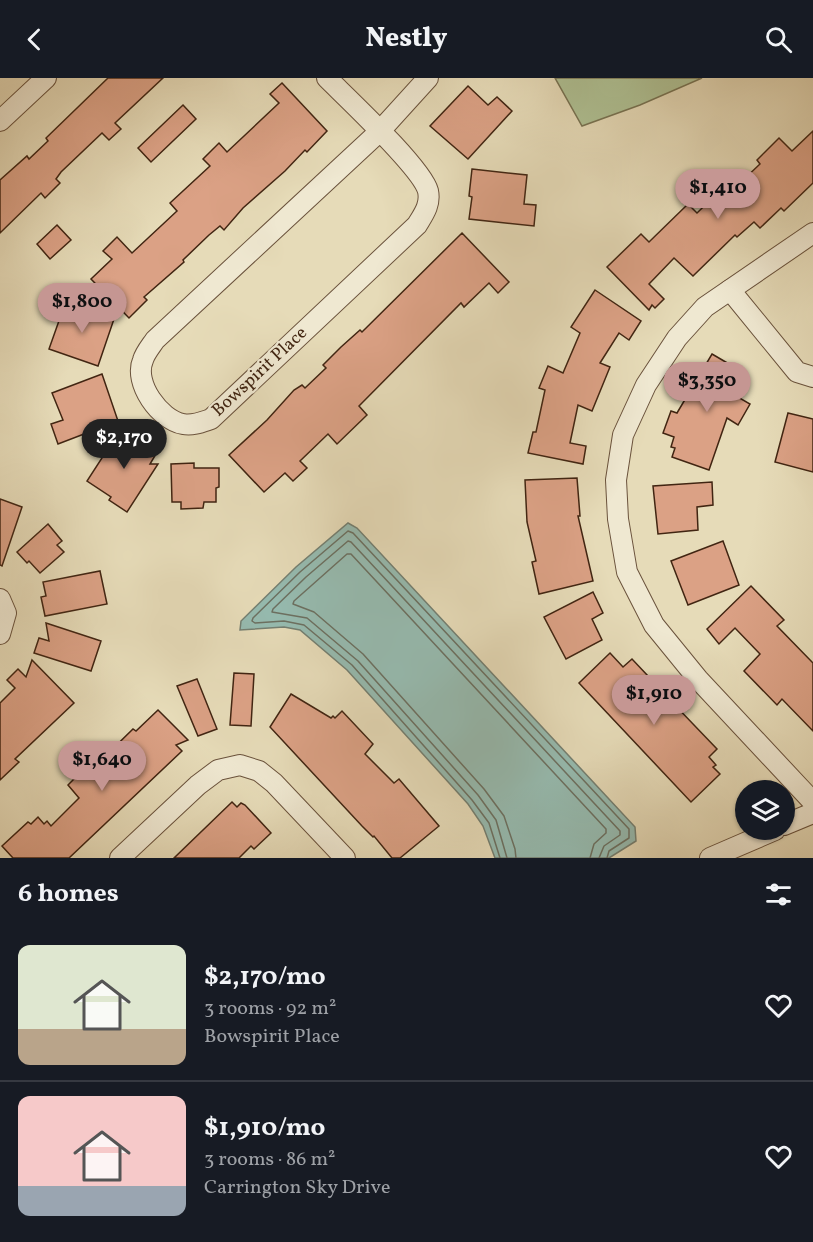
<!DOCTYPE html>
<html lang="en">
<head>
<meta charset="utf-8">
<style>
  :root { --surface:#171b24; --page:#242831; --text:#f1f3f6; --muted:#9ea1a6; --line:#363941; --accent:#c59692 }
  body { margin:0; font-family:Vollkorn,serif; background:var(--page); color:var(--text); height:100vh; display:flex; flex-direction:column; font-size:22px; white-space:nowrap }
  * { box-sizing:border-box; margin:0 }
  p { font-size:20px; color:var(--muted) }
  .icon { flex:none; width:33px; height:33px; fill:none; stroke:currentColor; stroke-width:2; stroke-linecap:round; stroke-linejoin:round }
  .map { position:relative; height:780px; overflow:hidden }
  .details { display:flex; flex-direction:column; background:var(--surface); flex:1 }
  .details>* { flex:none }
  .tools { position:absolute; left:735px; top:702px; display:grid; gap:12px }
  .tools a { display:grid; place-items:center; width:60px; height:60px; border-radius:50%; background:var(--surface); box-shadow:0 2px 4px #0004; font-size:30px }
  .price { position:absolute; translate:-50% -51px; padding:0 14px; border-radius:21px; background:var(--accent); color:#111; font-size:20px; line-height:39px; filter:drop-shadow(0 2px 3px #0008) }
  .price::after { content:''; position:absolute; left:50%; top:36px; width:18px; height:14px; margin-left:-9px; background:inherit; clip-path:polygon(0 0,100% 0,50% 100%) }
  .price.selected { background:#222; color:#fff }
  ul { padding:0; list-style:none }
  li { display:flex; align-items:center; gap:18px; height:150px; padding:0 18px }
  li+li { border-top:2px solid var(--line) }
  li span { display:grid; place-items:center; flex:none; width:168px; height:120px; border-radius:12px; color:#555 }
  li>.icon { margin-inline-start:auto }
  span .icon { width:72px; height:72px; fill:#fffc; stroke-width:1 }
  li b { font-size:26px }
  h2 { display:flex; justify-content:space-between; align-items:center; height:72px; padding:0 18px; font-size:26px }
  header { display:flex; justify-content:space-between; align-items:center; height:78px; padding:0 18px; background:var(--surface); font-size:27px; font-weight:800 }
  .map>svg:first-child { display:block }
  .green { fill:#afc194; stroke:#787353; stroke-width:1.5 }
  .water { fill:#96bbb0; stroke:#747f71; stroke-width:1.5 }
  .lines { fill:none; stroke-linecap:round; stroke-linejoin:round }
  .shore { stroke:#6c7061; stroke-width:1.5 }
  .building { fill:#dba185; stroke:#412512; stroke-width:1.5 }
  .minor-casing { stroke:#6a523c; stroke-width:22 }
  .minor { stroke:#efe8d1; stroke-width:20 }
  .labels { text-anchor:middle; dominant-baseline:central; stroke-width:4.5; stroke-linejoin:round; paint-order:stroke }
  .street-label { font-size:18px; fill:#412512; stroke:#efe8d1 }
</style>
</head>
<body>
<header><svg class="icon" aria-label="back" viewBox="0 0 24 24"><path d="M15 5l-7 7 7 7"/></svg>Nestly<svg class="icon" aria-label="search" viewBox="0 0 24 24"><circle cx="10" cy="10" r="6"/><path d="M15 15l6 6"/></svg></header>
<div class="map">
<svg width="813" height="780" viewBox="0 0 813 780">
  <rect width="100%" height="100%" fill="#e6dbb8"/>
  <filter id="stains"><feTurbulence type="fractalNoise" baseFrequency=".00333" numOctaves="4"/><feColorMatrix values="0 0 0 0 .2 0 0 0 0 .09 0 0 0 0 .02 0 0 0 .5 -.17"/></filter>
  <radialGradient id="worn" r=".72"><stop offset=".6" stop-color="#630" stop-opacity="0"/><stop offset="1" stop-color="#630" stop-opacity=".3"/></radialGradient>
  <path class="green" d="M555,0H702L640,27L582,48Z"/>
  <path class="water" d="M348,445L357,450L635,749L636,763L609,780H495L483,748L468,726L347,592L300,552L284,549L240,552L241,543L296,489Z"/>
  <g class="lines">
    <g class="shore">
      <path d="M500,780L489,745L472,722L352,587L304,547L284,543L255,545L252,543L253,540L300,494L348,453L353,455L629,751V760L609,773L607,780"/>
      <path d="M507,780L496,742L478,717L358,583L307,540L272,534L273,531L306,499L348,463L351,464L620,753V757L604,768L599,780"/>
      <path d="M516,780L515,771L504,738L484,711L363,576L314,534L293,526L294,523L347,476H351L606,751V755L594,766L590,780"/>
    </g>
  </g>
  <g class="building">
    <path d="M108,0H163L115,45L121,51L109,62L102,55L61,94L56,101L60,105L45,120L41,115L0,155V102L27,78L29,81L48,63L46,60Z"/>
    <path d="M282,5L327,53L307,74L305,72L285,93L243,130L224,152L220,148L209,157L183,182L184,184L144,219L147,222L129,240L91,201L112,181L103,173L117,159L132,175L177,133L170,125L210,88L203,81L219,65L227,74L279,25L270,16Z"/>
    <path d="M468,8L488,27L497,19L512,33L468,81L430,48Z"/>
    <path d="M183,27L196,41L151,84L138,70Z"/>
    <path d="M813,53V105L784,133L781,130L760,150L754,144L737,159L735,157L693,198L674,180L649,206L664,221L655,230L652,227L649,232L607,189L641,156L649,164L688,126L697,135L734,99L740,105L760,86L757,82L779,60L792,73Z"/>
    <path d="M472,91L527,97L524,126L536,127L534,148L469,141L472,119L469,118Z"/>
    <path d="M57,147L71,162L50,181L37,166Z"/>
    <path d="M462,155L509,204L498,215L489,205L464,229L461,225L359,328L367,337L337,366L328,356L300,383L307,390L293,403L285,395L264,414L229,377L267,342L294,312L302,307L305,310L326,290L323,287L341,269L360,252L362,254Z"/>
    <path d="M595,212L641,243L629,262L619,255L600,285L610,289L592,333L578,327L570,365L586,368L583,386L528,375L533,354H536L545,312L539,310L548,288L563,295L580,255L571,249Z"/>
    <path d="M66,223L114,241L98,288L49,271Z"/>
    <path d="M712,276L748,297L736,318L750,326L738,347L727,340L709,392L672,379L675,370L671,369L674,359L663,355L671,333L677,335Z"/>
    <path d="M102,296L118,343L58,366L51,346L63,342L52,315Z"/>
    <path d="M788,335L813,341V394L775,384Z"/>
    <path d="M122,349L145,365L144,367L156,376L150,386H158L127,434L109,422L111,419L87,403Z"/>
    <path d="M194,385V390H219V409L216,410V424H204L203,430L181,431V424H172L171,386Z"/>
    <path d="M577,400L580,438H578L593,503L539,516L532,484L536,483L527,444L525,402Z"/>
    <path d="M712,404L713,427L697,429L698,452L658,456L653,408Z"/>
    <path d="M0,421L22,429L2,488L0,487Z"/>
    <path d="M48,446L62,463L57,467L64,474L40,495L29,483L27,485L17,474Z"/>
    <path d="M723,463L739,507L688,527L671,483Z"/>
    <path d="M100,493L107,526L45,538L41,519L46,518L43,504Z"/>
    <path d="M751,508L784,542L777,548L813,585V653L782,621L777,627L744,593L760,576L735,550L719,566L707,551Z"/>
    <path d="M593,514L603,535L592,541L602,562L566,581L544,539Z"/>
    <path d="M46,545L101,563L91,593L34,575L39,560L49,563Z"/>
    <path d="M610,575L623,589L632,581L648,598L639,607L663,631L671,623L717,671L709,679L716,687L713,689L720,696L691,724L579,605Z"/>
    <path d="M32,582L74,625L15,681L19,684L0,702V625L15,610L7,602L18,591L26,599Z"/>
    <path d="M234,595L254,596L251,648L230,647Z"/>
    <path d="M197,601L217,651L198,658L177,608Z"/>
    <path d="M291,616L331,640L333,638L335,640L342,633L373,666L365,676L394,705L399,701L439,748L400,780H392L374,758L373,759L362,748L270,649Z"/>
    <path d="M158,632L188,662L176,667L182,673L69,780H13L2,768L28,744L31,746L38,739L44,746L47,743L51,748L79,720L68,707L84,691L88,695L133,651L136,653Z"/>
    <path d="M232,724L237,729L241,725L245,727L271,755L254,771L251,768L239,780H174Z"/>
  </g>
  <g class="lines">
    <defs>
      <g id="minor">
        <path d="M327,0C348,21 422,90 428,113C431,127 423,137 417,147L211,341C202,344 193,348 183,346C160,342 133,305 143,282C145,275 151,268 155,262L379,54L428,0"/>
        <path d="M0,43L46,0"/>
        <path d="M813,155L705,229L677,260L646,307L623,357L616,402L618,441L627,494L654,547L698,601L813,724"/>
        <path d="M730,212L797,294L813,299"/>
        <path d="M0,521L6,535L0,556"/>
        <path d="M784,747L813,735"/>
        <path d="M120,780L198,707L218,692L240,687L259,693L274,705L345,780"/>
        <path d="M710,780L775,752"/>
      </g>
    </defs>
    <use href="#minor" class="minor-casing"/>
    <use href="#minor" class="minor"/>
  </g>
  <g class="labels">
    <g class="street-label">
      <text transform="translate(260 294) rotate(-43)">Bowspirit Place</text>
    </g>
  </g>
  <rect width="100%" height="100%" filter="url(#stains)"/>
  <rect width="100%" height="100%" fill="url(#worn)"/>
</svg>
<div class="tools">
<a><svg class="icon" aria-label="layers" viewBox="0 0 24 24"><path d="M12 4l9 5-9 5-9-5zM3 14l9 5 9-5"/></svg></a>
</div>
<b class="price" style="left:718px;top:142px">$1,410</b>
<b class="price" style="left:82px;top:256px">$1,800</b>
<b class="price" style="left:707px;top:335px">$3,350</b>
<b class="price selected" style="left:124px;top:392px">$2,170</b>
<b class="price" style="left:654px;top:648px">$1,910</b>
<b class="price" style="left:102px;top:714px">$1,640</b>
</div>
<section class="details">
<h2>6 homes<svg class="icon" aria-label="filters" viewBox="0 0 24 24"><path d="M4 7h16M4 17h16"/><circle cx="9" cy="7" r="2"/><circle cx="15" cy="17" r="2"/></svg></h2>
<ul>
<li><span style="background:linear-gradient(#dfe7d0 70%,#b9a48a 0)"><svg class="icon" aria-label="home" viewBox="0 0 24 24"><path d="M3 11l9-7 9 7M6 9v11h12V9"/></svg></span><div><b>$2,170/mo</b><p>3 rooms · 92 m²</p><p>Bowspirit Place</p></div><svg class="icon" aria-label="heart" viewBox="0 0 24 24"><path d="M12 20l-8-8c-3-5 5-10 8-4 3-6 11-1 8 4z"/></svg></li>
<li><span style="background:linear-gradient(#f6c9c9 75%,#9aa5b1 0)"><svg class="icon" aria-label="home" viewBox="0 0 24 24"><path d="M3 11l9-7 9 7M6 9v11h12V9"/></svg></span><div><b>$1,910/mo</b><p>3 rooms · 86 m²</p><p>Carrington Sky Drive</p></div><svg class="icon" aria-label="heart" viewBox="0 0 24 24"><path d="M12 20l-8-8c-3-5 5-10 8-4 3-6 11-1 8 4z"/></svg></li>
</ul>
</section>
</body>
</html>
